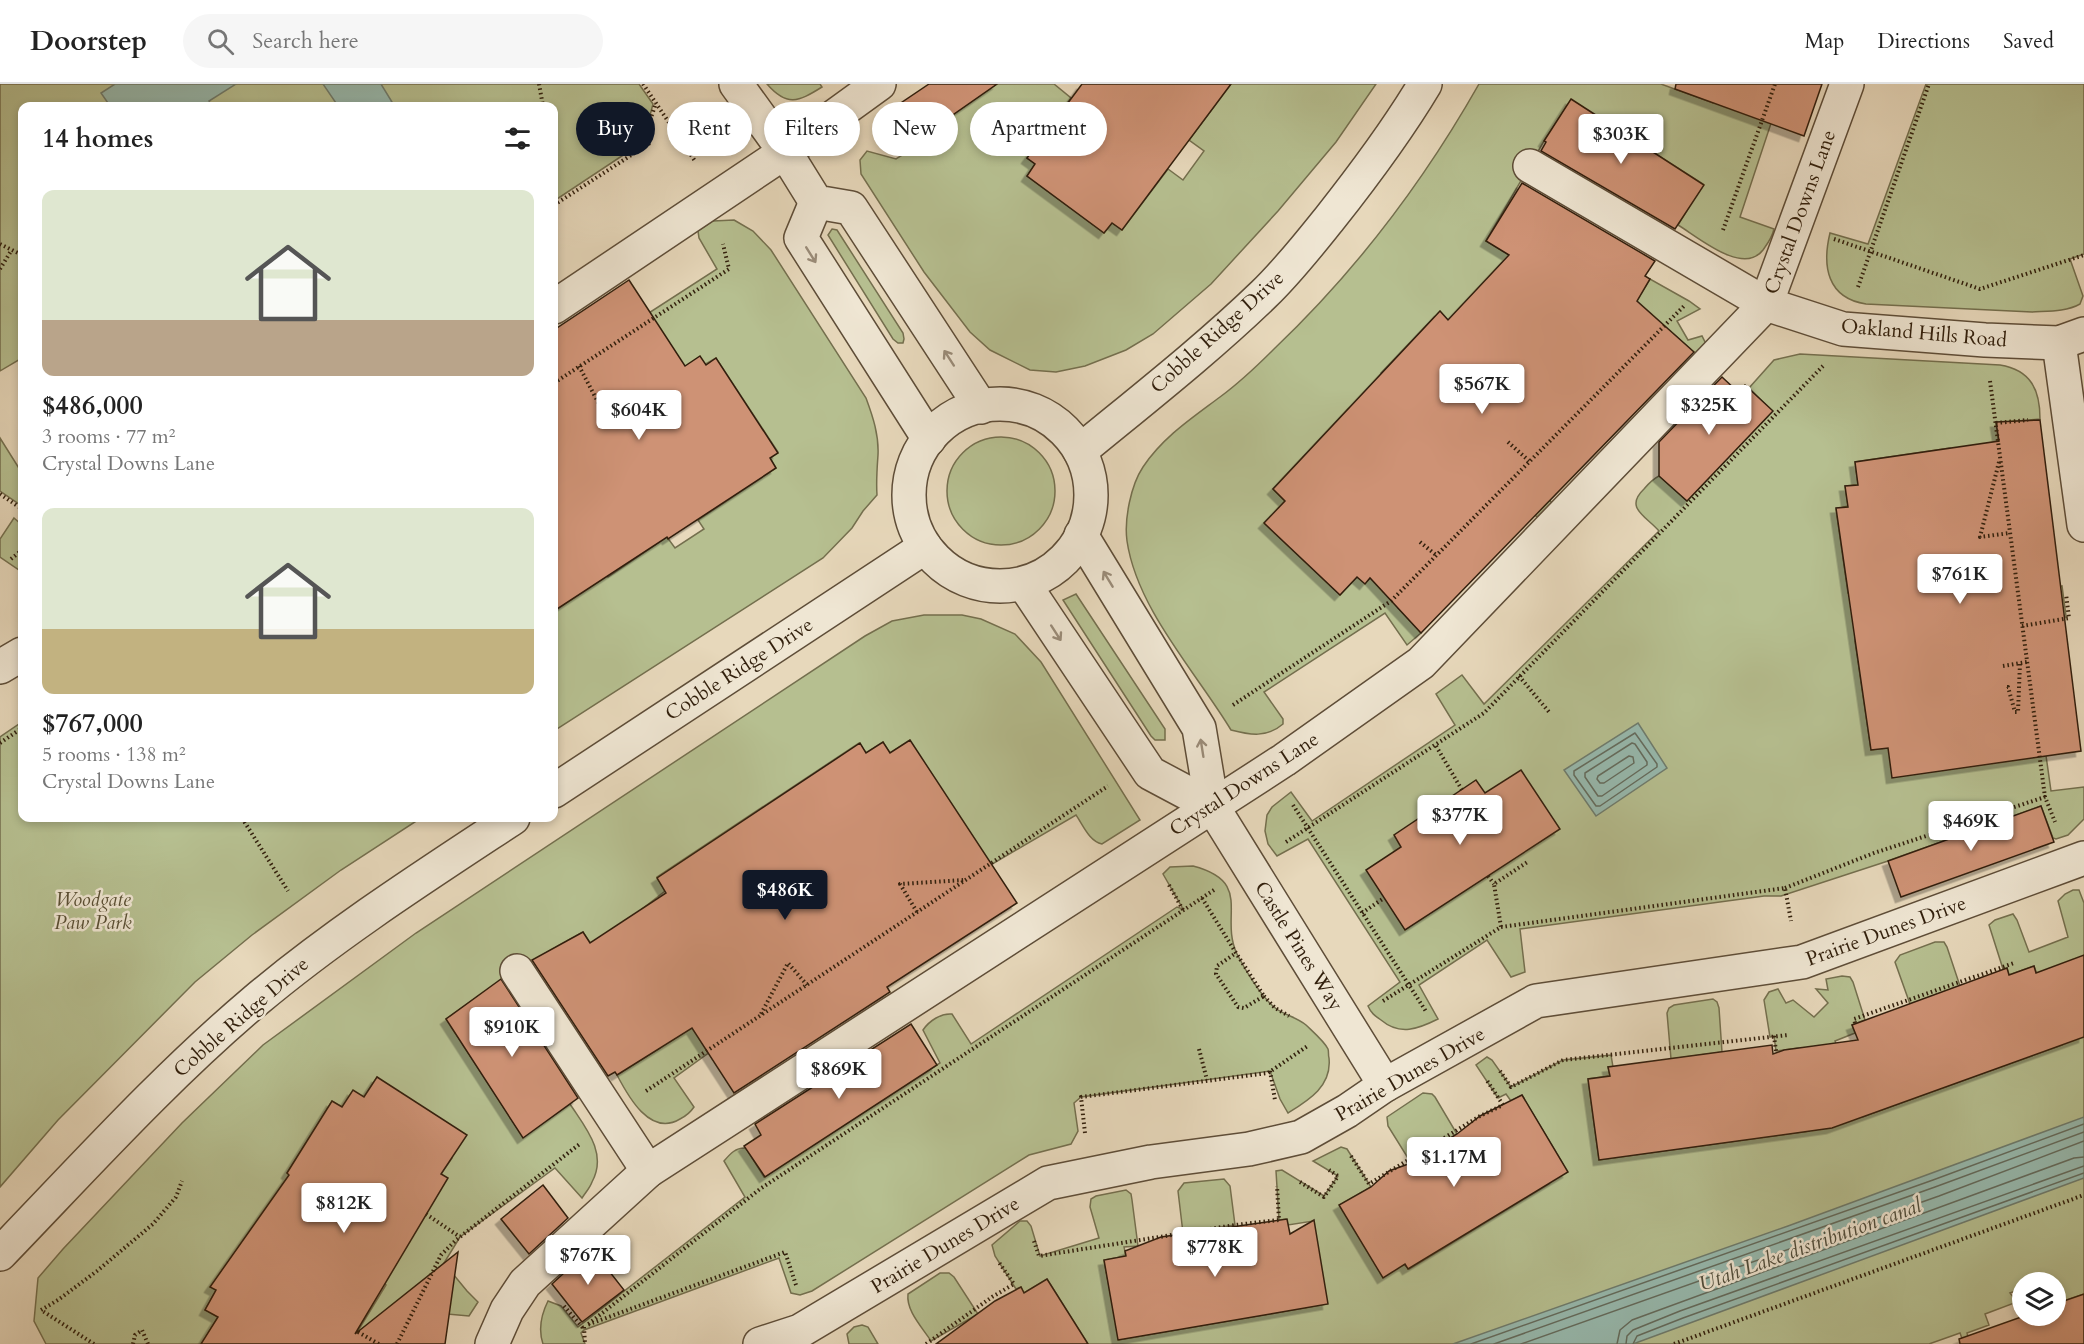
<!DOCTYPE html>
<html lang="en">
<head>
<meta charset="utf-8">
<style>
  :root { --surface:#fff; --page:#f6f6f6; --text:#222; --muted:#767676; --line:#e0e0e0; --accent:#111827 }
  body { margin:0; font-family:Cardo,serif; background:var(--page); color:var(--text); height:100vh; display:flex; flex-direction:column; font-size:22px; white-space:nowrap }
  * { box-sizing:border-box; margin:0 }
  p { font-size:20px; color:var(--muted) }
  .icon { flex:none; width:33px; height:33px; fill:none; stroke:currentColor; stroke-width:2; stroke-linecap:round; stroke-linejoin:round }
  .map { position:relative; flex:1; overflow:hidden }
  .details { position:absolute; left:18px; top:18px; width:540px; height:720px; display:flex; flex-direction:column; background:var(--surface); border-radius:12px; box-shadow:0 3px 9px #0003 }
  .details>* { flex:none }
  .hud { position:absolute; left:576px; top:18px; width:570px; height:54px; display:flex; gap:12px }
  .tools { position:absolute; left:2012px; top:1188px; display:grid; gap:12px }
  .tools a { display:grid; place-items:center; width:54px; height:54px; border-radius:50%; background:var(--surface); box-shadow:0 3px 9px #0003; font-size:30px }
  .price { position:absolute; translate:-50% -51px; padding:0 14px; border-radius:6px; background:#fff; color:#222; font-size:20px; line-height:39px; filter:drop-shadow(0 2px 3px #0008) }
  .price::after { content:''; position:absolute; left:50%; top:36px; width:18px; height:14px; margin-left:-9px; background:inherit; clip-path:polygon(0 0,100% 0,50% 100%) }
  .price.active { background:var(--accent); color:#fff }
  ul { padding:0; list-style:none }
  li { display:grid; align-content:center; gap:12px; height:318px; padding:0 24px }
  li span { display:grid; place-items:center; height:186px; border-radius:12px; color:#555 }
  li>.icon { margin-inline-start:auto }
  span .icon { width:108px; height:108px; fill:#fffc; stroke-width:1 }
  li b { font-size:26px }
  h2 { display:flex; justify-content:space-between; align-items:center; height:72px; padding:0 24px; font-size:26px }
  .pill { padding:0 21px; border-radius:27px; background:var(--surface); box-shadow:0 3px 9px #0003; font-size:21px; line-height:54px }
  .pill.active { background:var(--accent); color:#fff }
  header { display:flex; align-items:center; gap:36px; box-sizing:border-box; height:84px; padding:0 30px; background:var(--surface); border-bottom:2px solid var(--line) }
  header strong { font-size:28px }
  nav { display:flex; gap:33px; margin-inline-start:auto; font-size:21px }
  .search { width:420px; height:54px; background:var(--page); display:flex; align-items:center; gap:15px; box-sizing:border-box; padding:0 21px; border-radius:33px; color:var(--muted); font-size:22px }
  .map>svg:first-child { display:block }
  .green { fill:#b6bf90; stroke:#746f4e; stroke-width:1.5; fill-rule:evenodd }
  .water { fill:#97baaf; stroke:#6e7c6e; stroke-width:1.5 }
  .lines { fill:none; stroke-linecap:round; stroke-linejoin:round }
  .shore { stroke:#646c5e; stroke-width:1.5 }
  .building { fill:#ce9275; stroke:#311f0c; stroke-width:1.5; filter:url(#shadow) }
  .minor-casing { stroke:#5e4d38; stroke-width:36 }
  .path { stroke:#311f0c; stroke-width:4; stroke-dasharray:1.5 3; stroke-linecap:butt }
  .minor { stroke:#efe6d3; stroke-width:33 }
  .oneway { stroke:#9a8c79 }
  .labels { text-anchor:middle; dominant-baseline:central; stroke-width:5; stroke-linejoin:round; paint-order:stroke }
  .street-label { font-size:20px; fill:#311f0c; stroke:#efe6d3 }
  .park-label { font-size:20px; font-style:italic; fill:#594f34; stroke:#efe6d3 }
  .water-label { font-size:21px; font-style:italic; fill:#504e3d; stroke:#efe6d3 }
</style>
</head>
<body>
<header>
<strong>Doorstep</strong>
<div class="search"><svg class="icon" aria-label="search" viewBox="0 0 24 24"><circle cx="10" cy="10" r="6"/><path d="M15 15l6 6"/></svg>Search here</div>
<nav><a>Map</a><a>Directions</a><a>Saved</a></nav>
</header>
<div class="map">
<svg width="2084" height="1260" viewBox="0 0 2084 1260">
  <defs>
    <filter id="shadow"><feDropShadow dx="-5.5" dy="5.5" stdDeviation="0" flood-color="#0004"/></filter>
  </defs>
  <rect width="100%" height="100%" fill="#e7d8bb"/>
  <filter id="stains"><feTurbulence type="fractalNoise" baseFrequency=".00333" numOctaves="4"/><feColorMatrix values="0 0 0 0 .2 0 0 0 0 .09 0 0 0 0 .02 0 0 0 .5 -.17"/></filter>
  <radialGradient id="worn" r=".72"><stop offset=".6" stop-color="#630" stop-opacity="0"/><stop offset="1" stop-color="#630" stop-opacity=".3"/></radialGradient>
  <g class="green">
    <path d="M0,0H639L653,20L643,58L554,117V22H22V274L0,287Z"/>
    <path d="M767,0H820L822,3C798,18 787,23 767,0Z"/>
    <path d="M997,0H1054L1071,14L1027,74L1035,80L1027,92L1104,149L1112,139L1122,146L1168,85L1183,96L1204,67L1189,56L1231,0H1376L1336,58L1278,127L1211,200L1153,250L1126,266L1085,282L1056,288L1030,286L990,266L970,248L924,188L861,90L860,76L867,67L896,75L912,65L911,60Z"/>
    <path d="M1479,0H1661L1713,19L1732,0H1784L1740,133L1774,145C1772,154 1768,159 1763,166C1743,192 1698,153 1678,141L1703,100L1571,16L1544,57L1486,157L1623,239L1650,195L1689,217L1700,225L1677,237L1688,256L1702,252L1706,260L1697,271L1669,246L1531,395L1552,419L1537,433L1512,409L1398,524L1421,549L1407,561L1385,529L1264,608L1283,635V640C1267,654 1250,651 1231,646C1196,588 1137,525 1127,457C1124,435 1131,401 1143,383C1163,353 1192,334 1220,313C1239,299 1257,282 1274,265C1355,188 1424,97 1479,0ZM1440,227L1448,236L1382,482L1365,499L1357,493L1340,511L1265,440L1285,417L1273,405L1348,325L1387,296L1381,289Z"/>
    <path d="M1926,0H2084V170L2070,175L2083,212L2080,220C2066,228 2048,227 2032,228L1866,220C1827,214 1822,182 1830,149L1868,160Z"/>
    <path d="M734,136L753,147L771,166L866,314C873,333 879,351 878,371C877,385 876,397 877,411L863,427L852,444L823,474L554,647V527L583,507L598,478L608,493L667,453L675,464L704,445L698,436L776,384L770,374L778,368L716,274L593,344L554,370V299L578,283L573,278L717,185L699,154L698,147L713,137Z"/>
    <path d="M832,145L837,146L903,249L904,255L903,259H898L893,255L828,151Z"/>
    <path d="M1800,270L2000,281C2031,286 2040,306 2040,335L1996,339L2010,449L1950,364L1855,378L1858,401L1845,402L1848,422L1836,425L1848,509L1857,508L1855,557L1871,666L1888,664L2026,509L2062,502L2066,532L2064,535L2028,544L2051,707L2084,703V735L2068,751L2056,755L2053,754L2041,722L1888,777L1781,812H1764L1520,845L1525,888L1511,893L1487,856L1419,901L1438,935C1418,945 1400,952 1381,936C1375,932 1371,929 1368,922L1400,898L1308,755L1277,772L1268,760L1265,747L1267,731L1272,723L1291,708L1312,737L1455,641L1436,610L1462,591L1484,620L1659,447C1646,432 1624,424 1644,405C1649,399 1653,395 1659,392L1687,417L1772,327L1749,304L1774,276Z"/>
    <circle cx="1001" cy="407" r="54"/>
    <path d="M0,354L22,389V422L0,407Z"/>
    <path d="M14,434L22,441V488L0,473V455Z"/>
    <path d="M1076,510L1165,645V656H1155L1151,652L1063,516Z"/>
    <path d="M924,531H962L981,535L1015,550L1041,578L1140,736L1102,760C1089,757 1083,741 1076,731L965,796L760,932L674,994L694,1023C690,1029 686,1032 680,1035C650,1053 628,1012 617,991L660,964L583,848C535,874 490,903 446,935L523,1053L570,1020C585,1043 608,1069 592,1098C590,1104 585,1109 582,1114L555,1084L460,1153L444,1179L467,1207L478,1218L469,1232L414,1227L350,1260L386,1201L376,1194L447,1094L441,1090L452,1074L377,993L364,1013L342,1023L332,1017L287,1089L294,1094L211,1203L216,1206L205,1226L218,1233L202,1260H46L34,1237L38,1194L63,1165L182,1039L263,961L416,849L865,552L892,537ZM910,656L650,840L641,826L665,807L657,793L859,659L866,669L883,658L890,669Z"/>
    <path d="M22,638V734H421L341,786L252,851L195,898L58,1036L0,1103V653Z"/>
    <path d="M1193,782C1254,798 1219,832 1237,870C1245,886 1261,912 1274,923C1283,931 1297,933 1306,941C1312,947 1324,957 1328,965C1329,968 1328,971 1329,974C1332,1002 1309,1016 1288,1029L1280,1015L1270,987L1081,1013L1074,1019L1078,1047L1071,1060L1029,1071L812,1207L800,1211L791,1209L779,1174L584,1246L581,1249L585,1260H543C538,1245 541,1231 548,1217L561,1222L578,1243L745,1113L724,1077C730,1070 736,1063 746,1064L764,1093L940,979L923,946C929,937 941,929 952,930L971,960L1177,823L1183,825L1163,790L1170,783Z"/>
    <path d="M2073,806H2079L2084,819V1210L2055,1220V1198H2022V1205L2010,1209L2017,1218L1985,1230L1989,1241L1967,1249L1970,1260H1964L1960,1249L1929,1260H1088L1047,1195L1024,1209L1021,1203L1016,1205L995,1172L992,1161L1020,1137H1027L1031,1142L1040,1172L1099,1154L1090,1123L1091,1115L1096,1112L1126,1106L1131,1110L1132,1116L1138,1162L1124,1163L1126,1172L1104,1176L1119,1256L1327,1220L1313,1137L1288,1141L1286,1135L1279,1136L1276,1087L1282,1086L1324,1112L1338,1092L1313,1077L1341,1063L1347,1065L1371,1103L1340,1121L1409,1185L1549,1100L1563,1080L1522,1011L1511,1017L1506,1010L1498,1014L1476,981L1487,973L1492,976L1511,1003L1563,976L1611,971L1613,983H1608L1610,992L1588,995L1599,1076L1809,1047L1798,964L1776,967L1774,952L1770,953L1764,916L1769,908L1778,905L1786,919L1793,916L1814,933L1828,919L1816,905L1828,906L1826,895L1842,892L1850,893L1853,898L1865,936L1852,941L1855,949L1835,957L1862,1033L2062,961L2034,882L2009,891L2007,884L2003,885L1989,841L1995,836L2013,830L2017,836L2029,868L2068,853L2058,817L2065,810Z"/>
    <path d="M1935,858H1944L1947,863L1960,902L1910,920L1895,878L1900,871Z"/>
    <path d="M1713,915L1717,918L1719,924L1722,968L1671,975L1667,929L1669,924L1674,921Z"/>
    <path d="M1423,1009L1432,1010L1435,1013L1457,1050L1411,1079L1388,1042L1387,1033Z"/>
    <path d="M1224,1095L1230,1102L1235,1141L1183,1149L1178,1107L1184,1099Z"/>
    <path d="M940,1189H949L954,1193L978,1230L931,1257C922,1243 906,1227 908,1210Z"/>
    <path d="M862,1241L868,1243L878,1260H849L847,1250L854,1243Z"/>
  </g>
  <g class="water">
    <path d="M115,0H236L209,17L212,22H110L101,9Z"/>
    <path d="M323,0H381L392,18L384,22H338Z"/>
    <path d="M1638,639L1667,684L1596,732L1564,686Z"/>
    <path d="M2084,1033V1094L1633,1260H1453L1788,1142Z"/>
  </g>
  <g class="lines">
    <g class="shore">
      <path d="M1635,649L1657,680V683L1600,722H1596L1574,691V687Z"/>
      <path d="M1632,659L1635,660L1647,678V681L1602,712H1598L1585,693V689Z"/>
      <path d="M1629,672L1633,673L1634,679L1604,699H1600L1597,695L1598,692Z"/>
      <path d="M1471,1260L1933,1096L2084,1040"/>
      <path d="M1494,1260L1935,1103L2084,1048"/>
      <path d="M1521,1260L1939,1112L2084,1057"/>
      <path d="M1617,1260L1620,1246L1632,1236L2074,1074L2084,1073"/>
      <path d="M1626,1260L1627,1252L1633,1246L1680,1227L2084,1082"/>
      <path d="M1633,1260L1637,1252L1683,1234L2084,1089"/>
    </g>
  </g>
  <g class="building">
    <path d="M929,0H997L911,60L889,27Z"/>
    <path d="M1082,0H1231L1122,146L1112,139L1104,149L1027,92L1035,80L1027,74Z"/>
    <path d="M1676,0H1822L1804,52L1675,5Z"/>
    <path d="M1571,15L1704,101L1675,145L1541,67L1546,58L1544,57Z"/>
    <path d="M1522,99L1655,177L1645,192L1650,195L1637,217L1694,268L1421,549L1370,494L1365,500L1357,493L1340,511L1264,439L1285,417L1273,405L1440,227L1448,236L1509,171L1486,157Z"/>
    <path d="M629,196L685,282L700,272L706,281L716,274L778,369L770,374L776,384L668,455L667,453L554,527V246Z"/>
    <path d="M1722,293L1738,308L1745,301L1773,327L1687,417L1659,392V358Z"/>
    <path d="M2040,336L2081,667L1892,694L1888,664L1871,666L1836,424L1848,423L1845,402L1858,401L1855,378L1999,357L1996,338Z"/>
    <path d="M910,656L1017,819L887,903L890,908L734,1009L692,944L617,991L615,988L608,992L532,876L583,848L590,859L666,809L657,794L860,659L866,669L883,658L890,669Z"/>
    <path d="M1521,686L1560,745L1405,846L1366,786L1401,763L1394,751L1476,696L1485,709Z"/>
    <path d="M2041,722L2054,758L1901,813L1888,777Z"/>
    <path d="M2084,871V953L1832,1044L1599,1076L1588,995L1610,992L1608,983L1772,961L1773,970L1784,966L1858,956L1852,941L2007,884L2009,891L2034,882L2036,889Z"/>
    <path d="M501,895L578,1014L523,1054L446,935Z"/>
    <path d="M911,940L937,981L765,1093L744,1062L761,1051L755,1040Z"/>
    <path d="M377,993L467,1051L441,1090L448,1094L355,1250L458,1168L445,1260H201L218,1233L205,1226L216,1206L210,1203L289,1091L287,1089L332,1017L342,1023L353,1006L364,1013Z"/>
    <path d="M1522,1011L1568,1088L1408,1185L1405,1180L1383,1194L1339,1121L1371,1103L1389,1087L1411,1079L1457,1050L1480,1032Z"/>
    <path d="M543,1101L568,1134L529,1170L501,1135Z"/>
    <path d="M1287,1135L1290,1150L1314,1136L1328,1220L1118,1256L1104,1176L1126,1172L1125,1167L1161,1153Z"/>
    <path d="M591,1164L624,1206L582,1238L552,1200Z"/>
    <path d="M1047,1195L1088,1260H936L995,1217L1021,1203L1024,1209Z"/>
    <path d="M2084,1210V1260H1960L1959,1255L2024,1232H2055V1220Z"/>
  </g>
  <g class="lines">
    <defs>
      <g id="minor">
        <path d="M879,0L785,68L816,118L851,124L981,323"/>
        <path d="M1530,82L1766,220L1843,245L1985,256L2059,259L2084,250"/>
        <path d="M816,118L801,154L929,355"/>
        <path d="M554,223L785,68L736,0"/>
        <path d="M2059,259L2084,441"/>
        <circle cx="1000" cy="411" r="91"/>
        <path d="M1080,367C1142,316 1206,266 1264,210C1288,187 1309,160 1330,134C1364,91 1397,47 1425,0"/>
        <path d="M1081,451L1199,644L1212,722L1385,1001"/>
        <path d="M1024,500L1150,689L1212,722"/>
        <path d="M0,583L22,570"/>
        <path d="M554,707L925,463"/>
        <path d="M517,887L648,1087"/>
        <path d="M0,1170C83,1084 164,994 255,917C336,849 425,792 513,734"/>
        <path d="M492,1260L507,1226L525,1199L648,1087L1284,676L1421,579L1766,220L1847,0"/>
        <path d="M760,1260L800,1247L1048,1099L1151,1078L1249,1065L1301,1053L1347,1027L1385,1001L1536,917L1802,878L2084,774"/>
      </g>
    </defs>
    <use href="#minor" class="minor-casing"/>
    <g class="path">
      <path d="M539,0L543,22"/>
      <path d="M643,0L695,77"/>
      <path d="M554,121L650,59L645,51L656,19"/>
      <path d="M1723,146L1775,0"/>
      <path d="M1834,155L1980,205L2084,171"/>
      <path d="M0,160L22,171"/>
      <path d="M0,185L11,167"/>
      <path d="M1858,203L1929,0"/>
      <path d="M579,282L599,320"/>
      <path d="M1990,297L2045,713"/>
      <path d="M554,299L729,185L723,160"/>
      <path d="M1996,339L2028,336"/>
      <path d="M1508,358L1529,377"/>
      <path d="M1999,378L1980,453L2010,449"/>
      <path d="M0,410L22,425"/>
      <path d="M1420,458L1436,471"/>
      <path d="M11,475L22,466"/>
      <path d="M2022,542L2069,534L2066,510"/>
      <path d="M2003,582L2027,578"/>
      <path d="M1519,592L1549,628"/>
      <path d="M2007,603H2008L2015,628H2018L2020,579"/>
      <path d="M1233,621L1391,517L1684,222"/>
      <path d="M0,659L22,644"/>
      <path d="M1436,662L1462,706"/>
      <path d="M1293,721L1427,929"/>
      <path d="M242,734L288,807"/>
      <path d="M1286,758L1484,629L1823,282"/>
      <path d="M1488,792L1494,800"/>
      <path d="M1169,801L1183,826"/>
      <path d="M1785,804L1874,769L2045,713L2055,738"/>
      <path d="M1202,814L1236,869L1217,882L1216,890L1238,923L1244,924L1264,912L1236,869"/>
      <path d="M917,828L900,800L964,796"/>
      <path d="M1362,829L1384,814"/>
      <path d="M1501,843L1785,804L1791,837"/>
      <path d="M1264,912L1275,924L1289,932"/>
      <path d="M1383,917L1501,843L1494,800L1529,777"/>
      <path d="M761,930L788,879L807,901"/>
      <path d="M1855,939L1854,935L2014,879"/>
      <path d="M1774,952L1776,967"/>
      <path d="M1199,965L1207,996"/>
      <path d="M1270,987L1275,1016"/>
      <path d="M1500,987L1511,1003L1563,976L1788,951"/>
      <path d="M646,1007L1108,702"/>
      <path d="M1085,1049L1081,1013L1268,989L1309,961"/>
      <path d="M1351,1072L1369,1100L1480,1032L1503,1021L1486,995"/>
      <path d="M1300,1098L1324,1113L1338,1092L1329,1086"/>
      <path d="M426,1130L460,1153"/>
      <path d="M1034,1157L1039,1172L1235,1141L1279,1136L1277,1102"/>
      <path d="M796,1201L785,1168L587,1241L760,1105L1214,806"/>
      <path d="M564,1222L583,1244"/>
      <path d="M584,1243L585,1260"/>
      <path d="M358,1248L379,1260"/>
      <path d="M94,1260L41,1226L58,1216L97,1187L153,1140L176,1113L182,1097"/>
      <path d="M133,1260L135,1251L142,1246L148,1260"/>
      <path d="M397,1260L441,1171L456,1156L581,1059"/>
      <path d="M926,1260L992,1213L1014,1200L998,1177"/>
      <path d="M1674,1260L2084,1111"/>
    </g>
    <use href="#minor" class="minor"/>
  </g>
  <defs><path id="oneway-shaft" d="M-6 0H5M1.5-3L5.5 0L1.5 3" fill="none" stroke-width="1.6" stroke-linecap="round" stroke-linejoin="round" transform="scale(1.5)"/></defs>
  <g class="oneway">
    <use href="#oneway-shaft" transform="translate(811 171) rotate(58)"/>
    <use href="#oneway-shaft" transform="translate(949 274) rotate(-123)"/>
    <use href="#oneway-shaft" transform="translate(1108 495) rotate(-121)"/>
    <use href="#oneway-shaft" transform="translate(1056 549) rotate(57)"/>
    <use href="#oneway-shaft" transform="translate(1202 664) rotate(-99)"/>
  </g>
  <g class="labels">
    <g class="street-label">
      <text transform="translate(1800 128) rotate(-70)">Crystal Downs Lane</text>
      <text transform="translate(1217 248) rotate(-42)">Cobble Ridge Drive</text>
      <text transform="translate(1924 249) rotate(5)">Oakland Hills Road</text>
      <text transform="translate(739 585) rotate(-33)">Cobble Ridge Drive</text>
      <text transform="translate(1244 700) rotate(-33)">Crystal Downs Lane</text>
      <text transform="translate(1886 847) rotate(-20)">Prairie Dunes Drive</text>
      <text transform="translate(1299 862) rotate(58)">Castle Pines Way</text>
      <text transform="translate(241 933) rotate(-41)">Cobble Ridge Drive</text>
      <text transform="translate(1410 990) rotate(-30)">Prairie Dunes Drive</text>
      <text transform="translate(945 1161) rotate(-31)">Prairie Dunes Drive</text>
    </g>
    <g class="park-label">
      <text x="93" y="815">Woodgate<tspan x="93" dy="23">Paw Park</tspan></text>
    </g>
    <g class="water-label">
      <text transform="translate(1810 1161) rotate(-20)">Utah Lake distribution canal</text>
    </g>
  </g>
  <rect width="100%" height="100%" filter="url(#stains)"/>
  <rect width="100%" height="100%" fill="url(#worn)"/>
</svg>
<div class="tools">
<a><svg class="icon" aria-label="layers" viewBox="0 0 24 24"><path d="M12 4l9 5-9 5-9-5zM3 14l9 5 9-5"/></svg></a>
</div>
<b class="price" style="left:1621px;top:81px">$303K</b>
<b class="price" style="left:1482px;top:331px">$567K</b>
<b class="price" style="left:1709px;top:352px">$325K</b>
<b class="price" style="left:639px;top:357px">$604K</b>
<b class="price" style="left:1960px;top:521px">$761K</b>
<b class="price" style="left:1460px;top:762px">$377K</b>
<b class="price" style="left:1971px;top:768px">$469K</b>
<b class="price active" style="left:785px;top:837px">$486K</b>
<b class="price" style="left:512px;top:974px">$910K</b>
<b class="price" style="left:839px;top:1016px">$869K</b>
<b class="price" style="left:1454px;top:1104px">$1.17M</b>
<b class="price" style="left:344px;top:1150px">$812K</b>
<b class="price" style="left:1215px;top:1194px">$778K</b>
<b class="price" style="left:588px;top:1202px">$767K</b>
<div class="hud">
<a class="pill active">Buy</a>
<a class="pill">Rent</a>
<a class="pill">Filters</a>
<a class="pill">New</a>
<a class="pill">Apartment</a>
</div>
<section class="details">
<h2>14 homes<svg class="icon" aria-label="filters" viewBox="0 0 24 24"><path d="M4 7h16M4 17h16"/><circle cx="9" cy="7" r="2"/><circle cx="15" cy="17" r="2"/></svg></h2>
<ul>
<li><span style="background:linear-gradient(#dfe7d0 70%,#b9a48a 0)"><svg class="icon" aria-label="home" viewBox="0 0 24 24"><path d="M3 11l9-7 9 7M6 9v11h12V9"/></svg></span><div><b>$486,000</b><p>3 rooms · 77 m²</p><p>Crystal Downs Lane</p></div></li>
<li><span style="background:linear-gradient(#dfe7d0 65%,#c2b280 0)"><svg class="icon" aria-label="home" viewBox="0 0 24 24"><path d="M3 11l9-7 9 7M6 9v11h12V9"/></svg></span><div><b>$767,000</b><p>5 rooms · 138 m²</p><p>Crystal Downs Lane</p></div></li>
</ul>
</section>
</div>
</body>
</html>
